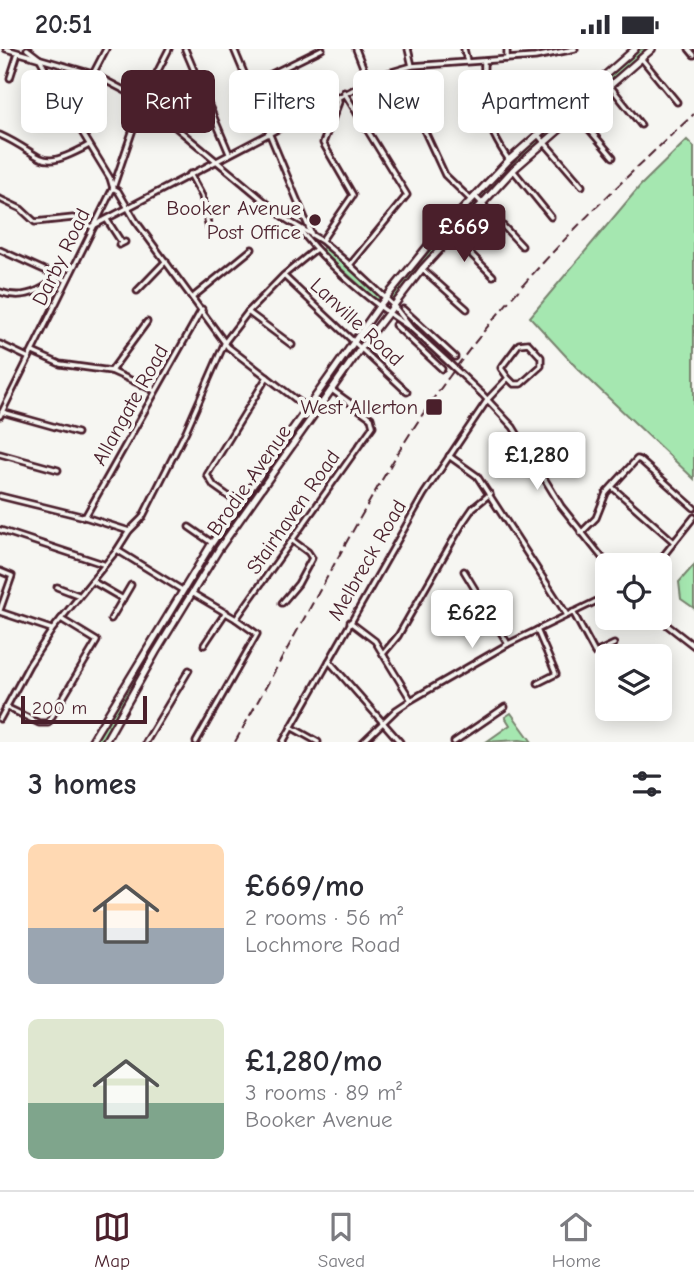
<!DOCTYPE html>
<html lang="en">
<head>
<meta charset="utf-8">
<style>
  :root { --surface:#fff; --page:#f7f7f7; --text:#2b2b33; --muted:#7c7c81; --line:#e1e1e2; --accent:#4a1f2b }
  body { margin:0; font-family:"Comic Neue",sans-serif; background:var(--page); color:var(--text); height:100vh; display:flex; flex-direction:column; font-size:26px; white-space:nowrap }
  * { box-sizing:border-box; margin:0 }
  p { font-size:23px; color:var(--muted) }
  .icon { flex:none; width:38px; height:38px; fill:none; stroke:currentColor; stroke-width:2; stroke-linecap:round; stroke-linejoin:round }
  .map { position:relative; height:693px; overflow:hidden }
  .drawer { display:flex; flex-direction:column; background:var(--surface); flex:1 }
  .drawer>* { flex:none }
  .guide { position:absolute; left:21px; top:21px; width:653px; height:63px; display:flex; gap:14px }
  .buttons { position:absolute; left:595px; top:504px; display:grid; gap:14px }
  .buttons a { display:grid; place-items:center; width:77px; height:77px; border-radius:10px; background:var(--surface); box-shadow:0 4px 18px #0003; font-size:35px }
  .scale { position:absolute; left:21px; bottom:18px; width:126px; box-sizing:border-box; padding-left:7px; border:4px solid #4a1f2b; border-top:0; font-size:19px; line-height:24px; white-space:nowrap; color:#4a1f2b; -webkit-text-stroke:5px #f6f6f2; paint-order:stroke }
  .price { position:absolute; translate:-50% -60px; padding:0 16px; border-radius:7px; background:#fff; color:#222; font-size:23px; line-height:46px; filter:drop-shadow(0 2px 4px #0008) }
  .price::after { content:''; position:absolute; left:50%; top:42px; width:21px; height:16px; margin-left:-10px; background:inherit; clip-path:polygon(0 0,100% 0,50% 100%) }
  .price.selected { background:var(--accent); color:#fff }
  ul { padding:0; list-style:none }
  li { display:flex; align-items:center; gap:21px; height:175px; padding:0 28px }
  li span { display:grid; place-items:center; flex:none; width:196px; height:140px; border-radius:10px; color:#555 }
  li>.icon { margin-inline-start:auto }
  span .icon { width:84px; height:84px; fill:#fffc; stroke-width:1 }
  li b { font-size:30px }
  h2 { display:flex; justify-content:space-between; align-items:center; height:84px; padding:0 28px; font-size:30px }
  .tag { padding:0 24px; border-radius:10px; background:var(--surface); box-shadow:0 4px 18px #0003; font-size:24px; line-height:63px }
  .tag.selected { background:var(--accent); color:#fff }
  .status { display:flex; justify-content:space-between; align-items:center; height:49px; padding:0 35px; background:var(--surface); direction:ltr }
  .status svg { height:19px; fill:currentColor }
  .tab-bar { display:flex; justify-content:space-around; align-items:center; height:98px; border-top:2px solid var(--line); background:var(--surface); font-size:19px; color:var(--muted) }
  .tab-bar a { display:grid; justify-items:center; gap:4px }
  .tab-bar .selected { color:var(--accent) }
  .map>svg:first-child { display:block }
  .green { fill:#a5e7b0; stroke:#78836e; stroke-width:2 }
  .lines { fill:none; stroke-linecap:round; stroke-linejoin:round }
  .street-casing { stroke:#4a1f2b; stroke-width:9 }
  .secondary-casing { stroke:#4a1f2b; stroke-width:10 }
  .street { stroke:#f6f6f2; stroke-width:3.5 }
  .secondary { stroke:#f6f6f2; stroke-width:5 }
  .rail { stroke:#4a1f2b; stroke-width:2; stroke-dasharray:10 5; stroke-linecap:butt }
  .street-bridge-casing { stroke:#4a1f2b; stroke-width:9; stroke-linecap:butt }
  .street-bridge { stroke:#f6f6f2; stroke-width:3.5 }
  .poi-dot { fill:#4a1f2b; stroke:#f6f6f2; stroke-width:2.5 }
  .labels { text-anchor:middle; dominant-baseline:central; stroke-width:7; stroke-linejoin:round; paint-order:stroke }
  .poi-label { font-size:21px; fill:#4a1f2b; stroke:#f6f6f2; text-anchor:end }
  .street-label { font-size:21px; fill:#4a1f2b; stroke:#f6f6f2 }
</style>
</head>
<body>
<div class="status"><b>20:51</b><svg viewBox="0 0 49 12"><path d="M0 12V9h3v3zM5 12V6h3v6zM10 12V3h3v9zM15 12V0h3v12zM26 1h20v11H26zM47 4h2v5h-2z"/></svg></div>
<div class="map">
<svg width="694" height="693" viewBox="0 0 694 693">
  <rect width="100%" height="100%" fill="#f6f6f2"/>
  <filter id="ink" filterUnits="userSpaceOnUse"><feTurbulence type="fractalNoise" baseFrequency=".0143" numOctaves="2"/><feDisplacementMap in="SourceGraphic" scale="14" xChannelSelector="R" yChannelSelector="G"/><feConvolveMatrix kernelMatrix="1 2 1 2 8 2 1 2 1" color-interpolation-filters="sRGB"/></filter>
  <g filter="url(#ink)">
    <g class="green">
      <path d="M641,0H649L612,32H609L608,28Z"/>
      <path d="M602,33L605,34L606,37L549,85L543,87L542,85Z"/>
      <path d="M538,89L540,93L481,150L478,149V145Z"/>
      <path d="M687,91L694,98V430L576,318L530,268L640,137Z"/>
      <path d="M472,151L476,153L473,158L393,251L391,249L395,242Z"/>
      <path d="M325,197L380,247L377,252L321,201Z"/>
      <path d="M356,297L359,300L316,362L311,359Z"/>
      <path d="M307,365L311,368L192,539L188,537Z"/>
      <path d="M694,516V559L681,550L679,533Z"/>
      <path d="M182,545L187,548L156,599L151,596Z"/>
      <path d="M147,603L152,606L102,693H94Z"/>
      <path d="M511,664L532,693L520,691L486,693L510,676L505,668Z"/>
    </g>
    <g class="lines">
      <defs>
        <g id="street">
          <path d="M6,0L93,25L143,51L287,171L322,192L350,216L394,257L411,279L449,314"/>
          <path d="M27,0L40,10L55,39L110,129L113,139L118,142L135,171L228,298L307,359"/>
          <path d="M185,0L229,104"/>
          <path d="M234,0L311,184"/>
          <path d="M356,0L368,31"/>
          <path d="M408,0L412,17"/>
          <path d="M464,0L467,12"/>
          <path d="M507,0V10"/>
          <path d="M689,0L694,6"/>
          <path d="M641,9L677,53"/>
          <path d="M484,13C483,56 483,74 509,111"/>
          <path d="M403,20L407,44L445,126L470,150"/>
          <path d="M93,25L106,0"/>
          <path d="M603,28L641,76"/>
          <path d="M10,29L18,4"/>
          <path d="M249,36L322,0"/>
          <path d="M344,43L407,146L350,216"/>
          <path d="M576,65L613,108"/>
          <path d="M422,73L438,64"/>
          <path d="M0,86C47,107 36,125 89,96"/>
          <path d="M538,86L582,137"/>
          <path d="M513,121L551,168"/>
          <path d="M190,125L202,147L210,184"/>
          <path d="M475,147L522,197"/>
          <path d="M0,150L21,160L35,173L73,169L92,178"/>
          <path d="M107,171L122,194"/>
          <path d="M93,177L381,26L412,17L535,8L575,0"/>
          <path d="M299,180C329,217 368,251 408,277"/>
          <path d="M453,187L493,227"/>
          <path d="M322,191L353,146L323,94L339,53L338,47"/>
          <path d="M119,196L125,193"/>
          <path d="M0,201L66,231"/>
          <path d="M422,220L467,260"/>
          <path d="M284,227L407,343"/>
          <path d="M137,242L166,212"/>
          <path d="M0,243C22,251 41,243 57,228"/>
          <path d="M193,248L252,200"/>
          <path d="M403,260L455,308"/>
          <path d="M248,263L292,296"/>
          <path d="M395,276L442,320"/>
          <path d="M0,295L29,309"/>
          <path d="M33,303L60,315L111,322L155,342"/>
          <path d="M111,322L147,273"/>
          <path d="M482,345L513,378L561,457L608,516"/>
          <path d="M2,363L77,384"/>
          <path d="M0,367L113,139L143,51L169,0"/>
          <path d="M0,405L58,421"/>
          <path d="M449,407L477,427L567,566"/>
          <path d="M612,438L674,493"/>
          <path d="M0,447L85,468L129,482"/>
          <path d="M238,454L214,437L207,426L267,328"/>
          <path d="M85,468L202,260"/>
          <path d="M189,478L212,494"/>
          <path d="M0,481L103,515"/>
          <path d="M581,484L596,469L606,444L637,410L640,411L694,459"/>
          <path d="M117,501L182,541"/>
          <path d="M656,516L694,468"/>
          <path d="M0,522L12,527L0,561"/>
          <path d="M464,522L508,595"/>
          <path d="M92,532L123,550"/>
          <path d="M57,538L78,546"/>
          <path d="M192,544L236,570L373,377L371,369L332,341"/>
          <path d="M282,554L298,535L312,509L308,503L293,492"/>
          <path d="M0,563L51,580"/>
          <path d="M573,563L595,604L614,595"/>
          <path d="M658,569L694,597"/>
          <path d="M111,570L131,536"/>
          <path d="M452,572L465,552L477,544"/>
          <path d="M350,573L375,592L411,651"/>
          <path d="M537,581L556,625L538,634"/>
          <path d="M204,596L226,563"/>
          <path d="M383,605L398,587L464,472L473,459L490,445"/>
          <path d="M329,612L400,693"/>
          <path d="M6,658L39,674H48L97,592L61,570"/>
          <path d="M0,670L29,616L52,581L117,501L129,482L142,469L186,382L225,293L248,263L284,226L316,200"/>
          <path d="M291,678L318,693"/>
          <path d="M146,693L189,621"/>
          <path d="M196,693L257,585L236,570"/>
          <path d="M283,693L424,445L488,350L508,329L501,319L519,295L528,294L541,308V317L521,335H514L508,329"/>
          <path d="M363,693L396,661L411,651L508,595L607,547"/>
          <path d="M454,693L505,658"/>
        </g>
        <g id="secondary">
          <path d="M91,693L212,494L380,256L427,198L509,111L635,0"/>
          <path d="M105,693L156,603L219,500L361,299L422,220L513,121L652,0"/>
        </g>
      </defs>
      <use href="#street" class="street-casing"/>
      <use href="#secondary" class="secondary-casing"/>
      <use href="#street" class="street"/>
      <use href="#secondary" class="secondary"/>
      <path class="rail" d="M235,693C272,627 309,561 346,494C378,437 410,380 449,328C519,231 606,146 694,65"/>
      <defs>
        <path id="street-bridge" d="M449,314L482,345"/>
      </defs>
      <use href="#street-bridge" class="street-bridge-casing"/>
      <use href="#street-bridge" class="street-bridge"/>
    </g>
  </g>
  <g class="poi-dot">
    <circle cx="315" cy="171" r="7"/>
    <rect x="425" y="349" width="18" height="18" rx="3.5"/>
  </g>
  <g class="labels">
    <g class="poi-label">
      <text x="301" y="159">Booker Avenue<tspan x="301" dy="24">Post Office</tspan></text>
      <text x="418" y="358">West Allerton</text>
    </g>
    <g class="street-label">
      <text transform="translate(61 208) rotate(-64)">Darby Road</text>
      <text transform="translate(357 273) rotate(43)">Lanville Road</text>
      <text transform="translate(130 356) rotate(-61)">Allangate Road</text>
      <text transform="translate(249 431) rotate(-55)">Brodie Avenue</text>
      <text transform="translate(293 463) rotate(-55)">Stairhaven Road</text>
      <text transform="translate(367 511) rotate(-60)">Melbreck Road</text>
    </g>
  </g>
</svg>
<div class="buttons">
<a><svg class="icon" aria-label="locate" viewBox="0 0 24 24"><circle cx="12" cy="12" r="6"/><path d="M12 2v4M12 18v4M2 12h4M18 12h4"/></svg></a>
<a><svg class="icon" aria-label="layers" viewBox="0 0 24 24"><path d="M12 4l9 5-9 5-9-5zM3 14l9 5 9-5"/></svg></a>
</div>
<div class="scale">200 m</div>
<b class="price selected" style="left:464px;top:215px">£669</b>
<b class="price" style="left:537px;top:443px">£1,280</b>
<b class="price" style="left:472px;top:601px">£622</b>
<div class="guide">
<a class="tag">Buy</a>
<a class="tag selected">Rent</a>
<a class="tag">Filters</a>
<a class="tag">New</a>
<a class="tag">Apartment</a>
</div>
</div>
<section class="drawer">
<h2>3 homes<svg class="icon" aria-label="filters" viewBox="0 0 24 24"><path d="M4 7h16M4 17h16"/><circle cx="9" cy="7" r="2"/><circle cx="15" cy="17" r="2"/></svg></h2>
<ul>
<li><span style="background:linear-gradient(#ffd9b3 60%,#9aa5b1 0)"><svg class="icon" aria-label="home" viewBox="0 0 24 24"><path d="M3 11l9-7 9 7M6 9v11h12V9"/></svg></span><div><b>£669/mo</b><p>2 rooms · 56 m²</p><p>Lochmore Road</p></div></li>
<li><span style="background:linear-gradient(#dfe7d0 60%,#7fa58c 0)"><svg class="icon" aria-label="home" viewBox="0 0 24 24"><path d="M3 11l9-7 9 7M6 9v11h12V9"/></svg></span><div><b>£1,280/mo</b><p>3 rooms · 89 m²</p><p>Booker Avenue</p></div></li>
</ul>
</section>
<nav class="tab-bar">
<a class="selected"><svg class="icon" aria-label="map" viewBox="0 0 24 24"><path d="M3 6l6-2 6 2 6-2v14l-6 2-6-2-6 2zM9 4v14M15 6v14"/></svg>Map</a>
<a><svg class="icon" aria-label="saved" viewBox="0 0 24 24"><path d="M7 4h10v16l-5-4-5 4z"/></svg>Saved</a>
<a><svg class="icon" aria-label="home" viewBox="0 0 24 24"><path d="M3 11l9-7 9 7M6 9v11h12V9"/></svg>Home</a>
</nav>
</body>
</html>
